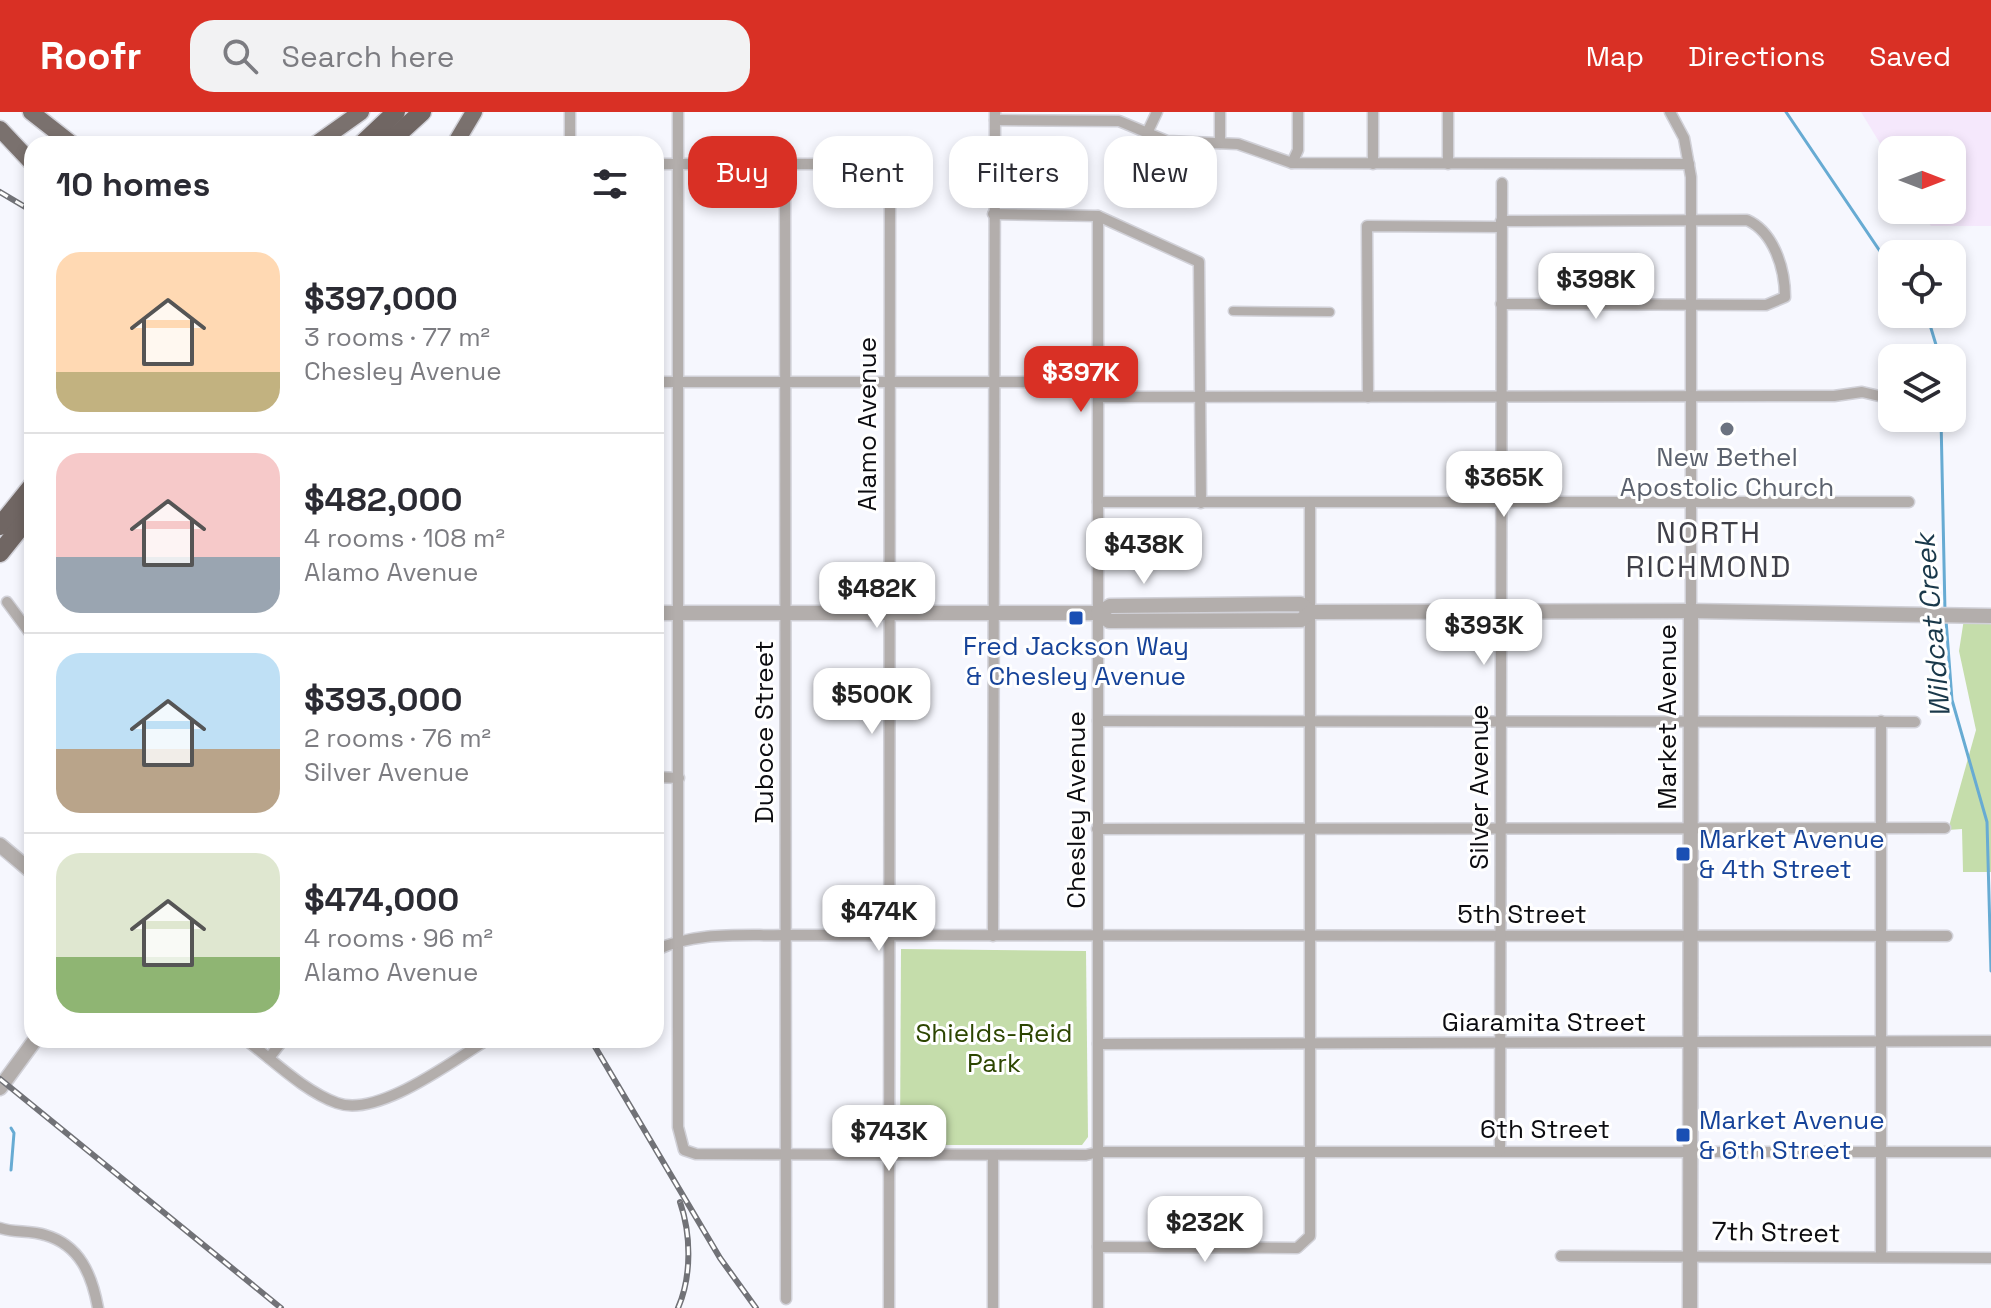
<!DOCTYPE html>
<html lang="en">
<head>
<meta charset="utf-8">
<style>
  :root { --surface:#fff; --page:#f2f2f3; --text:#2b2b33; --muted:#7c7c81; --line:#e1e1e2; --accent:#d93025 }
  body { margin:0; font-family:"Space Grotesk",sans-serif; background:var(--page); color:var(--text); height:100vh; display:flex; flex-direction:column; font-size:30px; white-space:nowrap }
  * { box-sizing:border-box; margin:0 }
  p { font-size:26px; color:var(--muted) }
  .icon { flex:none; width:44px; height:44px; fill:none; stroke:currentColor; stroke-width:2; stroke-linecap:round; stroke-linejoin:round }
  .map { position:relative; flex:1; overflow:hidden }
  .sheet { position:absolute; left:24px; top:24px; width:640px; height:912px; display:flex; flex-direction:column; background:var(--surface); border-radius:24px; box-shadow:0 4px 12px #0003 }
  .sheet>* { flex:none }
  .guide { position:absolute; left:688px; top:24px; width:760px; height:72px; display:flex; gap:16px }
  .needle { width:52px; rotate:90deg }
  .controls { position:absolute; left:1878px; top:24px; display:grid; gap:16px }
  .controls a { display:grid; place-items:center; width:88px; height:88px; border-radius:16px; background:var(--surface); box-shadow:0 4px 12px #0003; font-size:40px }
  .price { position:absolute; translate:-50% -68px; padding:0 18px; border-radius:16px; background:#fff; color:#222; font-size:26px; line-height:52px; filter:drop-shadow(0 2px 4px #0008) }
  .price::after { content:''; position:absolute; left:50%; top:48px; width:24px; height:18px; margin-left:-12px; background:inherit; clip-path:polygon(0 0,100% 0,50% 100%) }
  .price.selected { background:var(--accent); color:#fff }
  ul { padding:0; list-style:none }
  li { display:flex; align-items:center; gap:24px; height:200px; padding:0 32px }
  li+li { border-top:2px solid var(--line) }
  li span { display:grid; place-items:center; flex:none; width:224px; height:160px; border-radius:24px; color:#555 }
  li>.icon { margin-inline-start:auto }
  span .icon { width:96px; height:96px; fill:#fffc; stroke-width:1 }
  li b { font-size:34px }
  h2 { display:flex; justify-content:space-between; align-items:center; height:96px; padding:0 32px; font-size:34px }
  .tag { padding:0 28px; border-radius:24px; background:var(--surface); box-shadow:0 4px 12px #0003; font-size:28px; line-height:72px }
  .tag.selected { background:var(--accent); color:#fff }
  header { display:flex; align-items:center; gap:48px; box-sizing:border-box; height:112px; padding:0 40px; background:var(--accent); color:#fff }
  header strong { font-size:38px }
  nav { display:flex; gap:44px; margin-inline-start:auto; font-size:28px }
  .search { width:560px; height:72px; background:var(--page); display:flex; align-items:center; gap:20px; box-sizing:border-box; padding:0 28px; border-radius:24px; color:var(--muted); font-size:30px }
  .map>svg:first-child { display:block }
  .industrial { fill:#f5e8fc }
  .green { fill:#c5ddab }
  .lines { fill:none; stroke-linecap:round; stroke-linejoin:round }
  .stream { stroke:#67abd3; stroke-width:3 }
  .pedestrian-casing { stroke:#d1d1d8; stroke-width:11 }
  .minor-casing { stroke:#d1d1d8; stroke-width:13 }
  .tertiary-casing { stroke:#d1d1d8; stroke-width:17 }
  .primary-casing { stroke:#d1d1d8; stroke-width:19 }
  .trunk-casing { stroke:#d1d1d8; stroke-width:21 }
  .pedestrian { stroke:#b3aeac; stroke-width:8 }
  .minor { stroke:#b3aeac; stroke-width:10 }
  .tertiary { stroke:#b3aeac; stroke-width:14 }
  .primary { stroke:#7a716e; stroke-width:16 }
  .trunk { stroke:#706663; stroke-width:18 }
  .rail-casing { stroke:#717277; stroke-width:6 }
  .rail { stroke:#fff; stroke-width:3; stroke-dasharray:9; stroke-linecap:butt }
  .worship-dot { fill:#6b7280; stroke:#fff; stroke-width:3 }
  .transit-dot { fill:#1a4fb4; stroke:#fff; stroke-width:3 }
  .labels { text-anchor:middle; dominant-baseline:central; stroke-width:6; stroke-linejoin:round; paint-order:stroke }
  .street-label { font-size:26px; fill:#0c0c10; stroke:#fff }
  .worship-label { font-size:26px; fill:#5b616d; stroke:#fff }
  .transit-label { font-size:26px; fill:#164399; stroke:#fff; text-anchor:start }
  .park-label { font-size:26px; fill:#2c4500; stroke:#fff }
  .water-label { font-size:28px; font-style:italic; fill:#19384a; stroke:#fff }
  .quarter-label { font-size:30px; letter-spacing:2px; fill:#3f3f48; stroke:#fff }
</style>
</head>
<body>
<header>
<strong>Roofr</strong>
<div class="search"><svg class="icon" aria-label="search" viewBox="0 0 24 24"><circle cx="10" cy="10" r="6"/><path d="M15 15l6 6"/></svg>Search here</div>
<nav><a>Map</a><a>Directions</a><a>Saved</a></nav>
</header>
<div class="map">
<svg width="1991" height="1196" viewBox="0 0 1991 1196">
  <rect width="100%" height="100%" fill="#f6f7fe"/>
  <path class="industrial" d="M1861,0H1991V114H1931L1921,98H1952V38H1892V51Z"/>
  <g class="green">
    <path d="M1964,507L1991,508V760H1963L1962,717L1948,718L1976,618L1959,539Z"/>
    <path d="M901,837L1086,839L1088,1025L1082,1033H900Z"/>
  </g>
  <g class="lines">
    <g class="stream">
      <path d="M1786,0L1892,157"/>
      <path d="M1923,202L1930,213L1940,246"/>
      <path d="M1941,306L1945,500"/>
      <path d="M1946,508L1952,588L1987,710L1991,859"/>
      <path d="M11,1016L14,1021L11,1058"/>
    </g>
    <defs>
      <path id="pedestrian" d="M1233,199L1330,200"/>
      <g id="minor">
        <path d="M570,0V32"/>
        <path d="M678,0V1015L684,1038L696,1042L1086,1043L1099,1040H1991"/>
        <path d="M1373,0V52"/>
        <path d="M1448,0V52"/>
        <path d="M1670,0L1684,26L1691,65V499"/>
        <path d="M995,8L1119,9L1167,29L1238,32L1292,51L1689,52"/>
        <path d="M1148,19L1157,0"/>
        <path d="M1220,31V0"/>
        <path d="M1292,51L1298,38V0"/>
        <path d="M656,52H890L889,1196"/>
        <path d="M785,52L786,1187"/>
        <path d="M993,102L1098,104L1199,150L1201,391"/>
        <path d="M1501,192L1766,193L1785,185C1785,157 1774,120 1747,108L1501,109"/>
        <path d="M656,270H1098"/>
        <path d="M1098,285L1834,284L1862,280L1892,287"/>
        <path d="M1368,285L1367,114L1501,115"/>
        <path d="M1098,390H1909"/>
        <path d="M7,490L32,524"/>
        <path d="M1098,609L1915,610"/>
        <path d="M1881,609V1145"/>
        <path d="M656,665L679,666"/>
        <path d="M1097,717L1945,716"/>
        <path d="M993,824L995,0"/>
        <path d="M656,838C697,819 742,824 786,823L1947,824"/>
        <path d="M246,928C274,949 304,979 337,991C378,1006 452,949 487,928"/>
        <path d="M1098,932L1991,929"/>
        <path d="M269,946L283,928"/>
        <path d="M1500,1039L1502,71"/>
        <path d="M993,1044V1196"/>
        <path d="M0,1116C14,1121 30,1118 45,1123C80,1133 92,1163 98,1196"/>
        <path d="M1098,1135L1297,1136L1310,1124V391"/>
        <path d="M1561,1144L1991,1146"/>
        <path d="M1098,1196V104"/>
      </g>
      <g id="tertiary">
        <path d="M656,501H1098L1110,494L1301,492L1311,500"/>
        <path d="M1098,501L1109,509L1301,508L1311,500L1691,499L1991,504"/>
        <path d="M0,733L32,760"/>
        <path d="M0,976L35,928"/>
        <path d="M1690,1196L1691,499"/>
      </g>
      <g id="primary">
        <path d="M31,0L72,32"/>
        <path d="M0,17L32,51"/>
        <path d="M316,32L361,0"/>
        <path d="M455,32L474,0"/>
      </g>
      <g id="trunk">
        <path d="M362,32L396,0"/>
        <path d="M387,32L422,0"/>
        <path d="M0,414L32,374"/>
        <path d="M0,441L32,401"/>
      </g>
    </defs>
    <use href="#pedestrian" class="pedestrian-casing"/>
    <use href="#minor" class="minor-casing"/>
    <use href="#tertiary" class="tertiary-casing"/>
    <use href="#primary" class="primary-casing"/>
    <use href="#trunk" class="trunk-casing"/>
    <use href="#pedestrian" class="pedestrian"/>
    <use href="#minor" class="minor"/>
    <use href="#tertiary" class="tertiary"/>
    <use href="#primary" class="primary"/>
    <use href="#trunk" class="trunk"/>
    <defs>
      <g id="rail">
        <path d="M0,80L32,99"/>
        <path d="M591,928L720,1146L756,1196"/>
        <path d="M0,967L281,1196"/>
        <path d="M678,1196C692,1164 691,1122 680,1090"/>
      </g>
    </defs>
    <use href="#rail" class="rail-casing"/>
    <use href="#rail" class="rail"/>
  </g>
  <circle class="worship-dot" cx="1727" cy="317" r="8"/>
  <g class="transit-dot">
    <rect x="1068" y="498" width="16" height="16" rx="4"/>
    <rect x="1675" y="734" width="16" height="16" rx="4"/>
    <rect x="1675" y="1015" width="16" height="16" rx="4"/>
  </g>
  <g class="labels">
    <g class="street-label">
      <text transform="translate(867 312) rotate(-90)">Alamo Avenue</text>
      <text transform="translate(1667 605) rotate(-90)">Market Avenue</text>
      <text transform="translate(764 620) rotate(-90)">Duboce Street</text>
      <text transform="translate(1479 675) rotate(-90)">Silver Avenue</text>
      <text transform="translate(1076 698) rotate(-90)">Chesley Avenue</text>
      <text x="1522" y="802">5th Street</text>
      <text x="1544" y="910">Giaramita Street</text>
      <text x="1545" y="1017">6th Street</text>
      <text transform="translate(1776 1120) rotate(1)">7th Street</text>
    </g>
    <g class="worship-label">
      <text x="1727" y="345">New Bethel<tspan x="1727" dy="30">Apostolic Church</tspan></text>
    </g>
    <g class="transit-label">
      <text x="1076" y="534" text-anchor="middle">Fred Jackson Way<tspan x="1076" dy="30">&amp; Chesley Avenue</tspan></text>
      <text x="1699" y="727">Market Avenue<tspan x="1699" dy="30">&amp; 4th Street</tspan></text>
      <text x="1699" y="1008">Market Avenue<tspan x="1699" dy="30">&amp; 6th Street</tspan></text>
    </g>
    <g class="park-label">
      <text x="994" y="921">Shields-Reid<tspan x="994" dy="30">Park</tspan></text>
    </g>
    <g class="water-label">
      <text transform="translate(1932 514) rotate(-95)">Wildcat Creek</text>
    </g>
    <g class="quarter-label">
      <text x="1709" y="420">NORTH<tspan x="1709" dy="34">RICHMOND</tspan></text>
    </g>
  </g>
</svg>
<div class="controls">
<a><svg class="needle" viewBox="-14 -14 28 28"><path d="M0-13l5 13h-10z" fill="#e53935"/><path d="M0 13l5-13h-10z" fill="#7c7c81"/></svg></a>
<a><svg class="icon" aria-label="locate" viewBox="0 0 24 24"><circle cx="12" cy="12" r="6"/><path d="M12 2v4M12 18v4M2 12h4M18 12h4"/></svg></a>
<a><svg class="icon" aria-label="layers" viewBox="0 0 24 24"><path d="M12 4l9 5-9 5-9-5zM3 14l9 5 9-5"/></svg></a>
</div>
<b class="price" style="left:1596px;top:209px">$398K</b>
<b class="price selected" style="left:1081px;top:302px">$397K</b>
<b class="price" style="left:1504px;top:407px">$365K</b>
<b class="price" style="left:1144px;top:474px">$438K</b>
<b class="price" style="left:877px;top:518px">$482K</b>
<b class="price" style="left:1484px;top:555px">$393K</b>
<b class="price" style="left:872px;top:624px">$500K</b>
<b class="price" style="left:879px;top:841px">$474K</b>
<b class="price" style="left:889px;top:1061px">$743K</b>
<b class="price" style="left:1205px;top:1152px">$232K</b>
<div class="guide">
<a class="tag selected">Buy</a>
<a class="tag">Rent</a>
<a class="tag">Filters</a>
<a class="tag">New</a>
</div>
<section class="sheet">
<h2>10 homes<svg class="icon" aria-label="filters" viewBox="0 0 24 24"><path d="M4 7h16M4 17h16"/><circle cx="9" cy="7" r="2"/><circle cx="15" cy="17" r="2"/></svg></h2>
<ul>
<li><span style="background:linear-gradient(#ffd9b3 75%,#c2b280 0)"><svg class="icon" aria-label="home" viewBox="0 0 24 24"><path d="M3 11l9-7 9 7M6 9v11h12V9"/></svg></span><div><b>$397,000</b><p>3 rooms · 77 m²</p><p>Chesley Avenue</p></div></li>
<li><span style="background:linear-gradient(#f6c9c9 65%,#9aa5b1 0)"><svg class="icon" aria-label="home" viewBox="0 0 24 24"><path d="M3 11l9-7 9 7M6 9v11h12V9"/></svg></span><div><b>$482,000</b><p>4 rooms · 108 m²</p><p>Alamo Avenue</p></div></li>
<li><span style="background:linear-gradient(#bfe0f5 60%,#b9a48a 0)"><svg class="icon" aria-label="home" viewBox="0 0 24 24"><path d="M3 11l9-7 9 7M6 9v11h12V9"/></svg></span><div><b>$393,000</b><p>2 rooms · 76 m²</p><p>Silver Avenue</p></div></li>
<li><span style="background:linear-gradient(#dfe7d0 65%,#8fb573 0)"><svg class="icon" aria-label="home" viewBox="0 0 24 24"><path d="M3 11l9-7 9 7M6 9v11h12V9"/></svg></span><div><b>$474,000</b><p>4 rooms · 96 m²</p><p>Alamo Avenue</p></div></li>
</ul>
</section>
</div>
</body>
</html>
